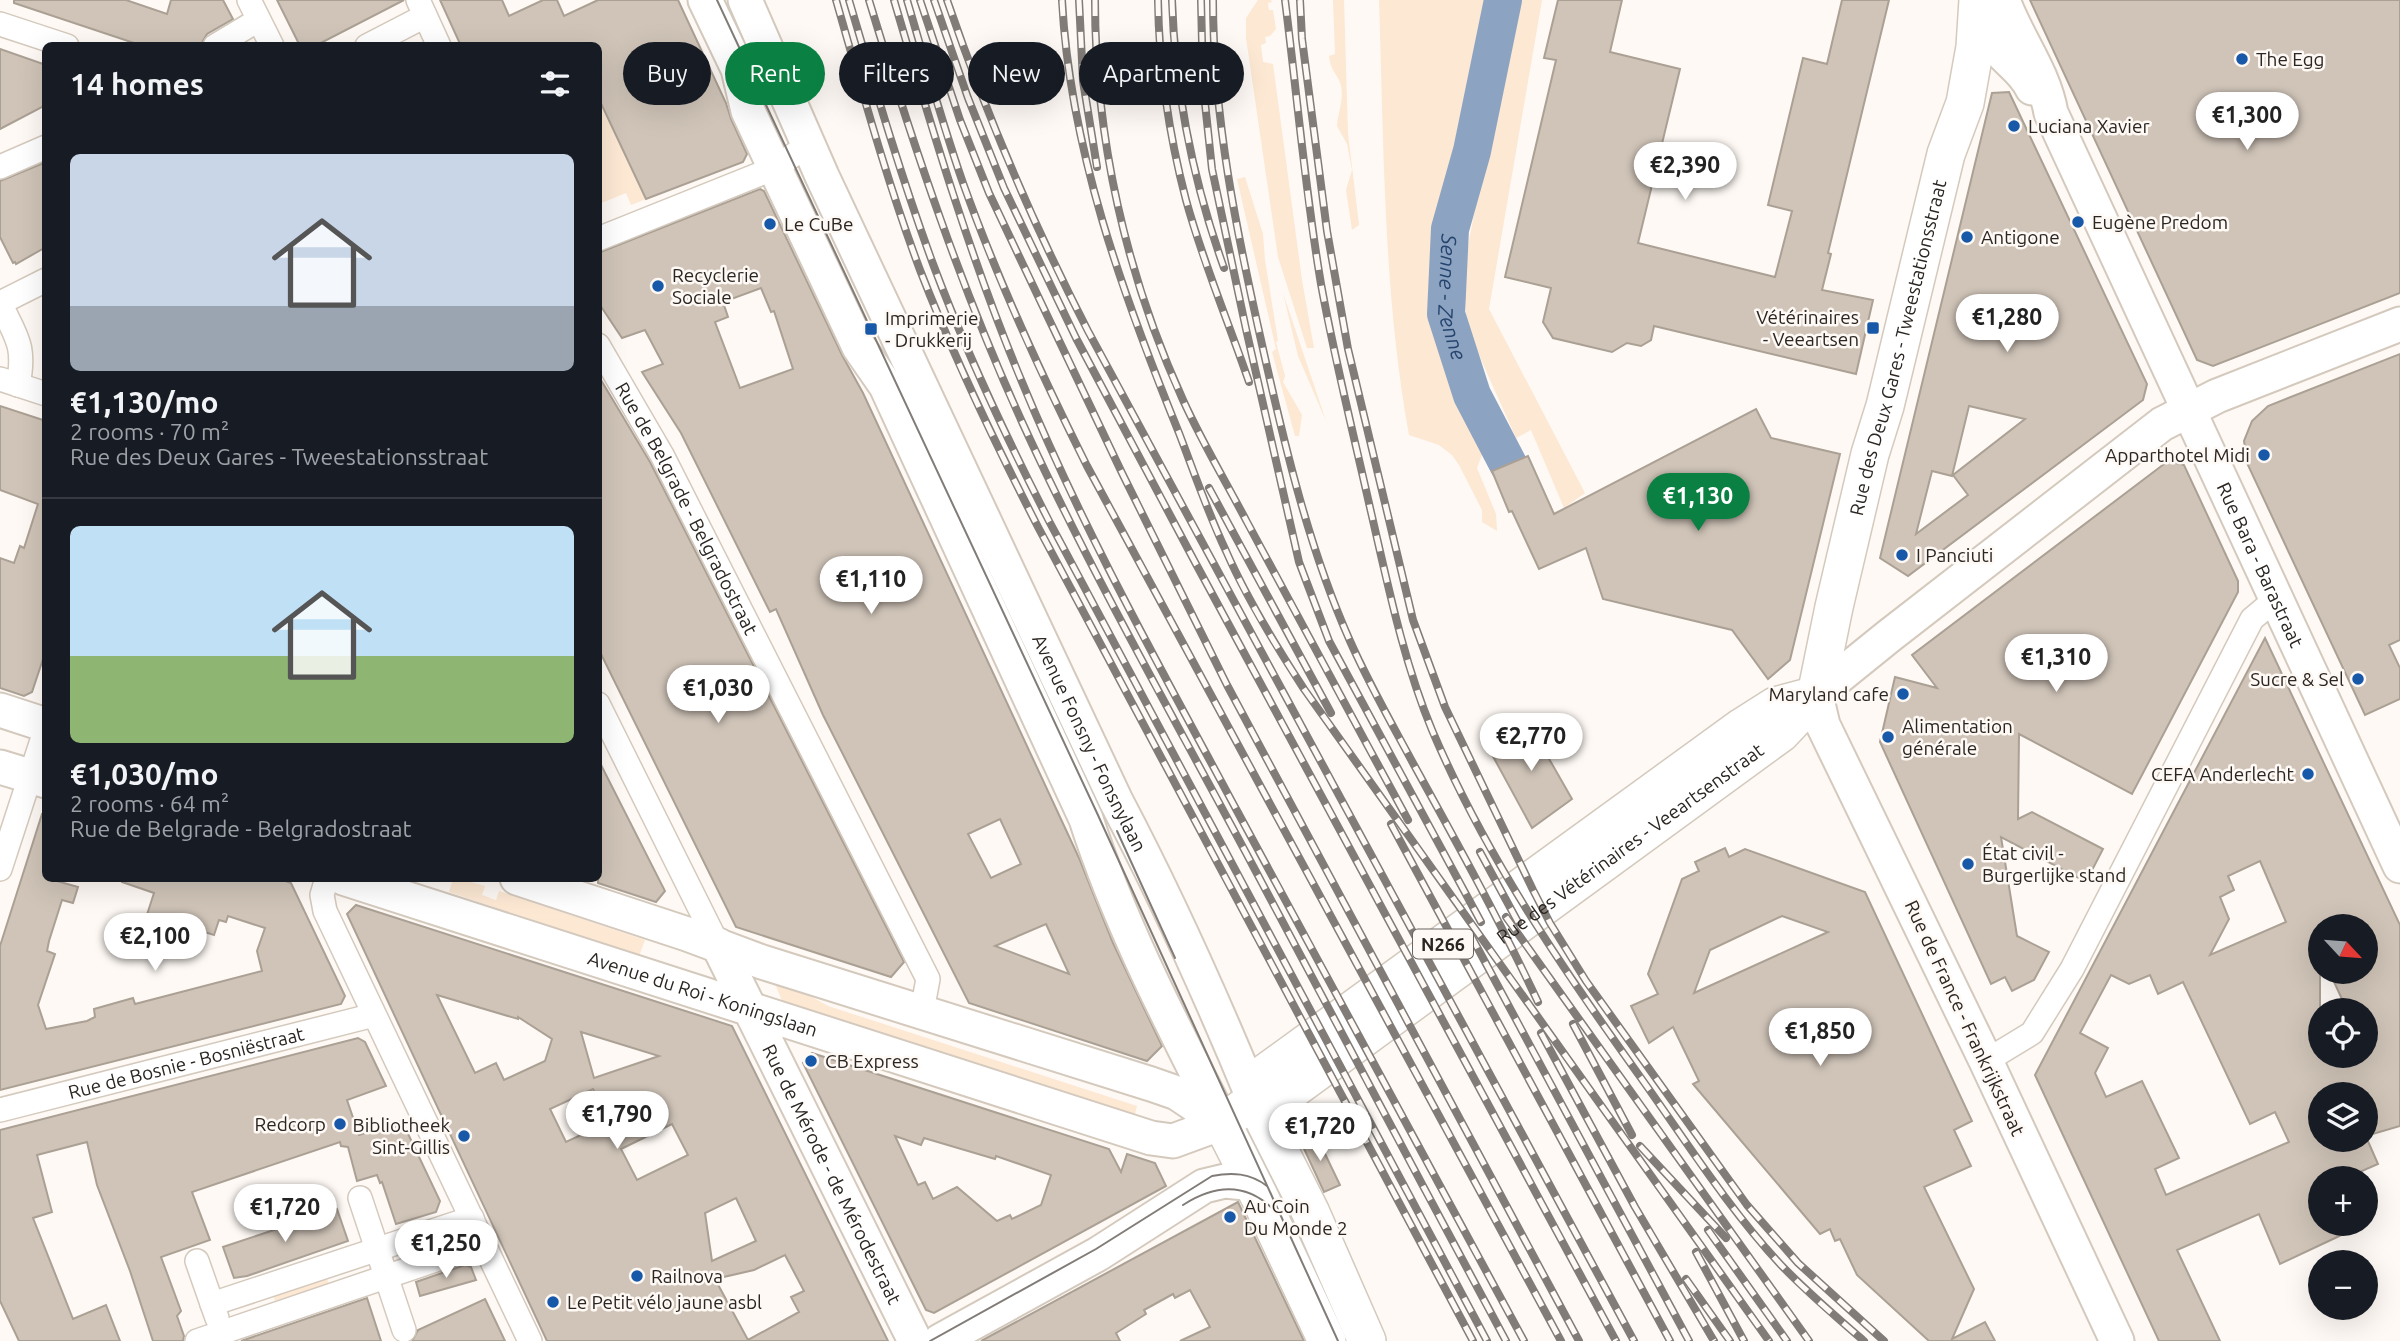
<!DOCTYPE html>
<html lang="en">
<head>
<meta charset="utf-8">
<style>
  :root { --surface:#171b24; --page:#242831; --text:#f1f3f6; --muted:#9ea1a6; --line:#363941; --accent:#0b8043 }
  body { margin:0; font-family:Ubuntu,sans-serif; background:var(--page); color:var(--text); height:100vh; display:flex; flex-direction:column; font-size:26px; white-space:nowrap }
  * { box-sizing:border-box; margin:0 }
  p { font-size:23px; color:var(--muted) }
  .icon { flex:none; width:38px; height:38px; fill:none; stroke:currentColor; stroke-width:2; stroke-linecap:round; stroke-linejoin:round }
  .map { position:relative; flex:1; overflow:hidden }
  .details { position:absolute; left:42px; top:42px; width:560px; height:840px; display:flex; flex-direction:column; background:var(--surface); border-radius:10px; box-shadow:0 7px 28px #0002 }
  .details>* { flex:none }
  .top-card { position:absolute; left:623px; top:42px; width:665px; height:63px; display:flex; gap:14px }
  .needle { width:46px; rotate:116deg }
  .controls { position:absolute; left:2308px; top:914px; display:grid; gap:14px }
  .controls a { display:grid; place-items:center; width:70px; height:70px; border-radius:50%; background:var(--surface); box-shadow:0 7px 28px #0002; font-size:35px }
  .price { position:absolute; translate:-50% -60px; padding:0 16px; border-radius:24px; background:#fff; color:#222; font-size:23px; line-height:46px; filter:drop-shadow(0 2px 4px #0008) }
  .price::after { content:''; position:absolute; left:50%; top:42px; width:21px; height:16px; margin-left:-10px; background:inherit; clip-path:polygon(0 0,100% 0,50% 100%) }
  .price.current { background:var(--accent); color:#fff }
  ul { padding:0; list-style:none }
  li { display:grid; align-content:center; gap:14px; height:371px; padding:0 28px }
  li+li { border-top:2px solid var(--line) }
  li span { display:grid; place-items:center; height:217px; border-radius:10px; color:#555 }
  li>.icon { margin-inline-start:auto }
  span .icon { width:126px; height:126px; fill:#fffc; stroke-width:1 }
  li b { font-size:30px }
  h2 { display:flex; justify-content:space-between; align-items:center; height:84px; padding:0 28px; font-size:30px }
  .pill { padding:0 24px; border-radius:32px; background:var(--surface); box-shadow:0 7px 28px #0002; font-size:24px; line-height:63px }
  .pill.current { background:var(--accent); color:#fff }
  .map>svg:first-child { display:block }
  .green { fill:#fce8d3 }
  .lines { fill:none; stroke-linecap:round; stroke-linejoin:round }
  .river { stroke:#8da3c2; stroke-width:38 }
  .building { fill:#d0c4b8; stroke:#aba094; stroke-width:2; fill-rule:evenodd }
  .street-casing { stroke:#d4c9bd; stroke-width:26 }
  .secondary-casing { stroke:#d4c9bd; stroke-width:37 }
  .primary-casing { stroke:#d4c9bd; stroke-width:40 }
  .street { stroke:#fff; stroke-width:23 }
  .secondary { stroke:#fff; stroke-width:33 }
  .primary { stroke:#fff; stroke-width:37 }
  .tram { stroke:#817c77; stroke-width:2 }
  .rail-casing { stroke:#817c77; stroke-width:8 }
  .rail { stroke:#fef9f4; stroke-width:5; stroke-dasharray:16; stroke-linecap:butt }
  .poi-dot { fill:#1758a9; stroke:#fef9f4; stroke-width:2.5 }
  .labels { text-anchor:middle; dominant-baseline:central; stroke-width:5; stroke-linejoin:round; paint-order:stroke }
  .shield { fill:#fef9f4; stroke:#6a6561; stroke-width:2 }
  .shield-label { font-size:18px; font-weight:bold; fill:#2b2622 }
  .poi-label { font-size:19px; fill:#2b2622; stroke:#fef9f4; text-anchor:start }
  .street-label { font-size:19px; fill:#2b2622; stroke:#fef9f4 }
  .water-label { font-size:21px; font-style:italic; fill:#25446e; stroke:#fef9f4 }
</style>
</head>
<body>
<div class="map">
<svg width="2400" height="1341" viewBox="0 0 2400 1341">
  <rect width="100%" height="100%" fill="#fef9f4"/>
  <g class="green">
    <path d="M1258,0H1271L1272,2L1268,3L1269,10H1273L1276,29L1270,36L1265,37L1266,43L1261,45L1263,62L1273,64L1302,280L1314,348H1307L1278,257L1246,38V18Z"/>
    <path d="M1333,0H1344L1348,133L1359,225L1352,230L1346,190L1352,170L1347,144L1337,126C1338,113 1344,99 1341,86C1339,75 1331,73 1329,56L1335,54Z"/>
    <path d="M1379,0H1489L1467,125L1455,147L1431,284L1433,323L1438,344L1484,449L1477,468L1496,514L1497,531L1482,522V510L1459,465L1452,455L1439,445L1409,435C1383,292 1384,145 1379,0Z"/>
    <path d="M1515,0H1542L1489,309L1585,493L1564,508L1531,430L1516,438L1467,328L1463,272Z"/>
    <path d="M598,97L646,199L631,205L626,193L599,204Z"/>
    <path d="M1245,177L1263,234L1265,260L1278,341L1276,342L1285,376L1283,382L1302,415L1299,436H1295L1272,352L1276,349L1237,179Z"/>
    <path d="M1283,293L1326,421L1298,356Z"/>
    <path d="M453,879H461L485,886L482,895L496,900L499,891L645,940L639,956L449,892Z"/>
    <path d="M771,974L828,1006L1137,1106L1133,1122L785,1008Z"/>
    <path d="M324,1271L329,1284L275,1301L271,1289Z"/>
  </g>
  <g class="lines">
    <path class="river" id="s1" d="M1503,0L1472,151L1450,229L1446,314L1472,395L1508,464"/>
  </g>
  <g class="building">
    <path d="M14,0H126L167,14L171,0H223L233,19L207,34L200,46H143L14,3Z"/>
    <path d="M277,0H404L315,46H300Z"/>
    <path d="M440,0H502L509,16L543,0H557L564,16L598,0H678L726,103L731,119L747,154L743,162L646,199L598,97V46H461Z"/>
    <path d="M1558,0H1622L1610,52L1680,69L1638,243L1775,277L1792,211L1768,205L1803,58L1827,64L1842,0H1889L1828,253L1831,254L1822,290L1873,300L1856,374L1654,326L1651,340L1641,346L1627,343L1612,352L1553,338L1543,322L1551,288L1505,277L1556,60L1544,58Z"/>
    <path d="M2030,0H2400V293L2213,366L2197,360Z"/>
    <path d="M0,49L46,65V105L0,129Z"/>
    <path d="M2009,92L2147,384L2143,400L1908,576L1880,558L1992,93ZM1969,406L2025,419L1953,475L1968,495L1916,534L1932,471L1952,476Z"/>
    <path d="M46,162V247L16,264L15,262L13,263L0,237V181Z"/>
    <path d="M760,189L764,191L842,355L863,393L1079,858L1113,943L1162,1046L1147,1061L969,1003L823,715L776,609L770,612L681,433L642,372L663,364L645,330L622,338L598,302V253ZM761,288L771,312L774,311L793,369L740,388L715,322L728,317L723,302ZM1000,819L1021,864L991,878L968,834ZM1046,924L1069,974L995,946Z"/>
    <path d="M2400,354V640L2389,645L2400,668V699L2365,715L2247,463L2244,441L2252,421L2268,406Z"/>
    <path d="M598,375L650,462L904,962L891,977L736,927L598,648Z"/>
    <path d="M0,406L46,421V650L32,692L24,696L0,688V558L14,563L20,546L24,548L38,504L0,490Z"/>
    <path d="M1756,409L1771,438L1840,454L1790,660L1768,679L1732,630L1603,599L1586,548L1539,569L1512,511L1509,512L1492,471L1528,456L1554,514Z"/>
    <path d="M2168,461L2184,465L2238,581V592L2132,794L2019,734L2018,819L2032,812L2103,849L2086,882L2001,837L2017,936L2049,952L2034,980L2012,991L2005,977L1991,984L1880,742L1895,677L1937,688L1912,655Z"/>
    <path d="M2265,638L2400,925V1126L2366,1136V1094H2320V1139H2367L2378,1164L2346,1178H2320V1223H2367L2280,1264L2259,1214L2177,1250L2220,1341H2159L2035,1075ZM2260,861L2286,922L2210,955L2229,919L2220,897L2234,890L2228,876ZM2320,926H2366V971H2329L2347,1010H2366V1055H2320ZM2111,975L2129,984L2150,975L2158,994L2183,982L2250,1124L2275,1112L2289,1142L2166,1195L2155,1169L2179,1158L2142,1081L2106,1097L2095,1073L2108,1048L2080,1033Z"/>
    <path d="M1540,719L1554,743L1544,750L1572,799L1532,828L1489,749Z"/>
    <path d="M598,759L665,891L656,902L598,883Z"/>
    <path d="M42,814H46V878L78,887L73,903L62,900L49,941L47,951L55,954L38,1005L46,1029L87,1021L95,1017L94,1009L133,998L135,1004L262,971L257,951L265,928L228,916L226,922L219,920L214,935L167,920L163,933L143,927L154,893L122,882V878H277L291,883L345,996L341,1004L0,1090V946Z"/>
    <path d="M1725,848L1729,857L1745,849L1865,892L1972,1121L1954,1130L1971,1166L1924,1187L1974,1289L1952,1339L1985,1322L1995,1341H1929L1857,1275L1840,1239L1835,1241L1830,1229L1820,1234L1693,1084L1699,1081L1673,1027L1649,1043L1631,1006L1658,994L1648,974L1682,879L1699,871L1695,862ZM1782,916L1828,932L1694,993L1710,950Z"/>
    <path d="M356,905L732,1026L888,1341H547L347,914ZM437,995L518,1019V1017L552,1039L545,1061L504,1080L496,1063L475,1073ZM581,1032L659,1056L594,1078ZM593,1089L609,1122L566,1142L550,1109ZM672,1124L688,1155L637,1180L621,1149ZM736,1198L756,1241L712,1261L705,1213ZM785,1255L804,1291L791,1297L799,1312L748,1340L715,1279L754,1270Z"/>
    <path d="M358,1038L365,1042L386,1086L347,1100L359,1135L402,1121L440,1201L436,1212L396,1224L382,1182L380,1183L377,1175L357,1181L348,1147L341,1146L340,1142L192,1192L210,1240L161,1257L181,1311L177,1316L184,1336L183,1341H153L130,1271L97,1185L87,1142L37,1155L52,1212L33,1218L73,1319L106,1305L120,1341H19L0,1301V1130Z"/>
    <path d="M812,1053L1109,1149L1121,1172L1127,1154L1155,1163L1166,1186L934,1313L926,1310L803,1063ZM895,1136L921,1145L924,1138L995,1159L996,1156L1051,1175L1041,1205L1012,1219L1010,1215L997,1221L957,1187L933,1199L925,1182L918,1185Z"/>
    <path d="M1315,1133L1340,1185L1324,1192L1300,1140Z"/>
    <path d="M1238,1202L1304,1341H1180L1210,1327L1190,1290L1175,1298L1173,1294L1144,1310L1146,1314L1116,1333L1120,1341H981Z"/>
    <path d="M337,1209L348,1241L247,1276L234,1278L223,1247Z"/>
    <path d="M465,1265L471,1267L476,1280L420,1296L416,1282Z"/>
    <path d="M367,1298L381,1341H241Z"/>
    <path d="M485,1299L505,1341H412L418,1330Z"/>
  </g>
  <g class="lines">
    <defs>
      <g id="street">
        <path d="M249,0L272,46"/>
        <path d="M418,0L439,46"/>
        <path d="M0,24L67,46"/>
        <path d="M215,46L250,25"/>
        <path d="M367,46L425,16"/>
        <path d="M0,167L46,147"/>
        <path d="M598,239L775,168L809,144"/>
        <path d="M0,303C16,337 26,345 18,385"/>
        <path d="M0,303L46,280"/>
        <path id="s2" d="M598,345L662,455L928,979L922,1011"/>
        <path d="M0,379L46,394"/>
        <path d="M598,704L718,945"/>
        <path d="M0,869L46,728"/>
        <path d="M327,878L322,895L325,911L530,1341"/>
        <path d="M1986,1061L2032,1033L2072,969L2252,619L2277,598"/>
        <path id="s3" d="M0,1110L374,1015"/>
        <path d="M360,1198L404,1330"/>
        <path d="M197,1261L217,1318"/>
        <path d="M212,1304L472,1218"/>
        <path d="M197,1341L465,1250"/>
      </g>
      <g id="secondary">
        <path d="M705,0L738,69L748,111L859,347L886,386L1086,819C1120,925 1172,1024 1222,1123"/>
        <path id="s4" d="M745,0L822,176L1116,801C1167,898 1212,998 1254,1100"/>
        <path id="s5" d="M2003,0C2017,39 2044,72 2051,113L2400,866"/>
        <path d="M1979,2C1984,19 1987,36 1999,50C2011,64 2024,71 2032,88"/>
        <path d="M0,710L46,725"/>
        <path d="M0,767L46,781"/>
        <path id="s6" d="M343,878L1151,1138L1173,1141L1222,1123"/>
        <path d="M517,878L687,934L762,962L1151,1084L1177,1093L1220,1122"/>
        <path id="s7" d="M718,945L915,1341"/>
        <path d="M940,1341L1098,1254L1204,1186L1225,1181L1245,1183L1255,1187"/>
        <path d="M2117,1341L1986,1061L1823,725L1816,695L1889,636L2162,424L2217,396L2400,324"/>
      </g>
      <g id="primary">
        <path id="s8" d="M1816,695L1834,607L1870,454L1885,406L1946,154L1965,103L1975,47L1978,0"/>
        <path d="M1254,1100L1264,1074L1742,727L1775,706L1816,695"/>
        <path id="s9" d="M1254,1100L1277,1101L1781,733L1816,696"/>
        <path d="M1254,1100L1222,1123L1260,1198L1327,1341"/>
        <path d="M1254,1100L1310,1211L1367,1341"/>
      </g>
    </defs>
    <use href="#street" class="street-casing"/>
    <use href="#secondary" class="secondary-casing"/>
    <use href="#primary" class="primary-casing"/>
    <use href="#street" class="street"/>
    <use href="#secondary" class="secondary"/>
    <use href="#primary" class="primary"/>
    <g class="tram">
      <path d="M717,0L1097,813L1338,1341"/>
      <path d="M1117,831L1175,958"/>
      <path d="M1183,1205C1214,1185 1246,1182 1274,1210"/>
      <path d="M930,1341L1096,1249L1212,1176C1232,1172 1250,1173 1267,1186"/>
    </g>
    <defs>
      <g id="rail">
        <path d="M836,0C862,90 887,182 920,270C954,358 995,443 1038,527L1473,1341"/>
        <path d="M849,0C875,88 901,177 933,264C966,352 1006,437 1049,521L1487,1341"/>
        <path d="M869,0C914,148 963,295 1028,435C1096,582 1177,723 1253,866C1337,1024 1421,1183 1506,1341"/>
        <path d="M894,0C932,129 970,258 1022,382C1083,530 1161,669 1236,809C1332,986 1428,1164 1524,1341"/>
        <path d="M907,0C925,61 942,123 963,183C998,281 1041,374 1087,466L1561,1341"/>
        <path d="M920,0L960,120L989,193L1122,473L1227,685L1579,1341"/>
        <path d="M934,0L968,98L1004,188L1076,338L1196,564L1616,1341"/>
        <path d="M947,0C986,114 1033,224 1088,331L1634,1341"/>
        <path d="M1062,0C1070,150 1123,295 1179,433C1194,472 1208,513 1226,551C1247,599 1276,646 1304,689L1769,1341"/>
        <path d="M1079,0L1083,81L1097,167"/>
        <path d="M1095,0C1095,138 1126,275 1183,400C1202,442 1226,482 1247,522C1301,622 1354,721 1408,820"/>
        <path d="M1158,0C1159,68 1169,135 1186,200C1203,262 1228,321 1249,382"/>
        <path d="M1172,0C1175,92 1193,181 1224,268"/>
        <path d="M1201,0L1203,84L1212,169L1246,329L1299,562L1329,641L1481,922"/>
        <path d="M1213,0C1213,119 1237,234 1263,349C1285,447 1309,549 1350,641C1369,684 1392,724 1414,765C1457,843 1500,921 1538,1002"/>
        <path d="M1285,0C1297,94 1305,190 1321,284C1335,361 1354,436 1371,512C1388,585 1403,660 1432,730C1485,855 1562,968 1641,1078C1686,1141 1728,1208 1781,1265C1807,1292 1835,1316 1864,1341"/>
        <path d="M1300,0L1302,39L1327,231L1348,349L1413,620L1445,707L1533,890L1550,923L1586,981L1747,1205L1798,1263L1884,1341"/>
        <path d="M1209,488L1331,713"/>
        <path d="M1391,824L1670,1341"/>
        <path d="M1480,852L1518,922"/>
        <path d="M1506,917L1809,1341"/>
        <path d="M1470,934L1689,1341"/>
        <path d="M1573,1024L1632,1135"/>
        <path d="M1541,1033L1635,1207L1714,1341"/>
        <path d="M1640,1146L1726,1238"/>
        <path d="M1708,1230L1787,1341"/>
        <path d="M1696,1252L1744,1341"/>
        <path d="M1686,1279L1730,1341"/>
      </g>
    </defs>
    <use href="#rail" class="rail-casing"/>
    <use href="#rail" class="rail"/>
  </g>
  <g class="poi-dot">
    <circle cx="2242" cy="59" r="7"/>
    <circle cx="2014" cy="126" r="7"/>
    <circle cx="2078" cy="222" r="7"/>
    <circle cx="770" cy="224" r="7"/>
    <circle cx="1967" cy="237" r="7"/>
    <circle cx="658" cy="286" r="7"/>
    <rect x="1866" y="321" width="14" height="14" rx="3.5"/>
    <rect x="864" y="322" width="14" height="14" rx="3.5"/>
    <circle cx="2264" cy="455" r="7"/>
    <circle cx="1902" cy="555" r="7"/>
    <circle cx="2358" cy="679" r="7"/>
    <circle cx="1903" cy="694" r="7"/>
    <circle cx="1888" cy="737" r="7"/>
    <circle cx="2308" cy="774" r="7"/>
    <circle cx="1968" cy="864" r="7"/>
    <circle cx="811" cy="1061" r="7"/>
    <circle cx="340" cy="1124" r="7"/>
    <circle cx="464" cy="1136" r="7"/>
    <circle cx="1230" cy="1217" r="7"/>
    <circle cx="637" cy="1276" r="7"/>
    <circle cx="553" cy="1302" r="7"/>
  </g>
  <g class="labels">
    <rect class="shield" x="1413" y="929.5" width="60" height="29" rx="5"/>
    <g class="shield-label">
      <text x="1443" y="944">N266</text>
    </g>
    <g class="poi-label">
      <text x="2256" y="59">The Egg</text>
      <text x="2028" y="126">Luciana Xavier</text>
      <text x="2092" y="222">Eugène Predom</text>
      <text x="784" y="224">Le CuBe</text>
      <text x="1981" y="237">Antigone</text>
      <text x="672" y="275">Recyclerie<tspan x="672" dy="22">Sociale</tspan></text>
      <text x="1859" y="317" text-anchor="end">Vétérinaires<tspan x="1859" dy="22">- Veeartsen</tspan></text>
      <text x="885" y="318">Imprimerie<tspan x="885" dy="22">- Drukkerij</tspan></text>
      <text x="2250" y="455" text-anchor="end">Apparthotel Midi</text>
      <text x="1916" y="555">I Panciuti</text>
      <text x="2344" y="679" text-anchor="end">Sucre &amp; Sel</text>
      <text x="1889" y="694" text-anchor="end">Maryland cafe</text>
      <text x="1902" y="726">Alimentation<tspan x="1902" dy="22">générale</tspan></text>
      <text x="2294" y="774" text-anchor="end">CEFA Anderlecht</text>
      <text x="1982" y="853">État civil -<tspan x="1982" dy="22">Burgerlijke stand</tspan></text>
      <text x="825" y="1061">CB Express</text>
      <text x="326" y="1124" text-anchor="end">Redcorp</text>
      <text x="450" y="1125" text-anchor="end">Bibliotheek<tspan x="450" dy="22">Sint-Gillis</tspan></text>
      <text x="1244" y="1206">Au Coin<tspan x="1244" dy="22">Du Monde 2</tspan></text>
      <text x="651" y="1276">Railnova</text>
      <text x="567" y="1302">Le Petit vélo jaune asbl</text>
    </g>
    <g class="street-label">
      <text stroke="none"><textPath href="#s8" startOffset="357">Rue des Deux Gares - Tweestationsstraat</textPath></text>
      <text stroke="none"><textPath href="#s2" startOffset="186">Rue de Belgrade - Belgradostraat</textPath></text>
      <text stroke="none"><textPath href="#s5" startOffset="621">Rue Bara - Barastraat</textPath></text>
      <text stroke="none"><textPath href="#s4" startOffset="819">Avenue Fonsny - Fonsnylaan</textPath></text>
      <text stroke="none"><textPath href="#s9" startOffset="460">Rue des Vétérinaires - Veeartsenstraat</textPath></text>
      <text stroke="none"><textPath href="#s6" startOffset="378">Avenue du Roi - Koningslaan</textPath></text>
      <text transform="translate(1965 1018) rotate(65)">Rue de France - Frankrijkstraat</text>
      <text stroke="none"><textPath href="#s3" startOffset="192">Rue de Bosnie - Bosniëstraat</textPath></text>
      <text stroke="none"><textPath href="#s7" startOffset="256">Rue de Mérode - de Mérodestraat</textPath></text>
    </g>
    <g class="water-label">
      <text stroke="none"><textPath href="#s1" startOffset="304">Senne - Zenne</textPath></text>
    </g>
  </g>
</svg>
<div class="controls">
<a><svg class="needle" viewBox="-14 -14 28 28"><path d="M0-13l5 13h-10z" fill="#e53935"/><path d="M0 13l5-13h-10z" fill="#9ea1a6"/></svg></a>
<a><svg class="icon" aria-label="locate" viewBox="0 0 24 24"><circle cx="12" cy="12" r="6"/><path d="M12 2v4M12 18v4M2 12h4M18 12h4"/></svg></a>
<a><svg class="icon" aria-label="layers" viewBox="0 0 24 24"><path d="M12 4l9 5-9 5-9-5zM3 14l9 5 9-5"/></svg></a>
<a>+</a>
<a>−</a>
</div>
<b class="price" style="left:2247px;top:152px">€1,300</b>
<b class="price" style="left:1685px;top:202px">€2,390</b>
<b class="price" style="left:2007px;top:354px">€1,280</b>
<b class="price current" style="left:1698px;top:533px">€1,130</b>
<b class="price" style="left:871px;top:616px">€1,110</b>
<b class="price" style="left:2056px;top:694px">€1,310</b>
<b class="price" style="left:718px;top:725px">€1,030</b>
<b class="price" style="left:1531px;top:773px">€2,770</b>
<b class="price" style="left:155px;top:973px">€2,100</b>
<b class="price" style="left:1820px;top:1068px">€1,850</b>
<b class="price" style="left:617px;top:1151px">€1,790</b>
<b class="price" style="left:1320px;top:1163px">€1,720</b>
<b class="price" style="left:285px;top:1244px">€1,720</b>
<b class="price" style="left:446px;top:1280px">€1,250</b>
<div class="top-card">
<a class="pill">Buy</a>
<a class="pill current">Rent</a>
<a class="pill">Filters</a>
<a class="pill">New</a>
<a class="pill">Apartment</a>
</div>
<section class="details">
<h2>14 homes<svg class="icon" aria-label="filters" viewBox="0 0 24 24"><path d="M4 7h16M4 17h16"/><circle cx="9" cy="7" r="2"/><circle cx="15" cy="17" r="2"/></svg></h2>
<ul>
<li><span style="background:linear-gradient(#c9d6e8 70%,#9aa5b1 0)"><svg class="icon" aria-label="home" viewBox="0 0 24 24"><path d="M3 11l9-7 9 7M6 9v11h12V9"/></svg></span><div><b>€1,130/mo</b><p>2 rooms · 70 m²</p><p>Rue des Deux Gares - Tweestationsstraat</p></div></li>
<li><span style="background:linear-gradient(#bfe0f5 60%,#8fb573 0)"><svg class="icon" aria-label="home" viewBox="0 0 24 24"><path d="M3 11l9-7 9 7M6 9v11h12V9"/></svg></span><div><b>€1,030/mo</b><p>2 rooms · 64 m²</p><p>Rue de Belgrade - Belgradostraat</p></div></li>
</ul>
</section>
</div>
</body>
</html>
